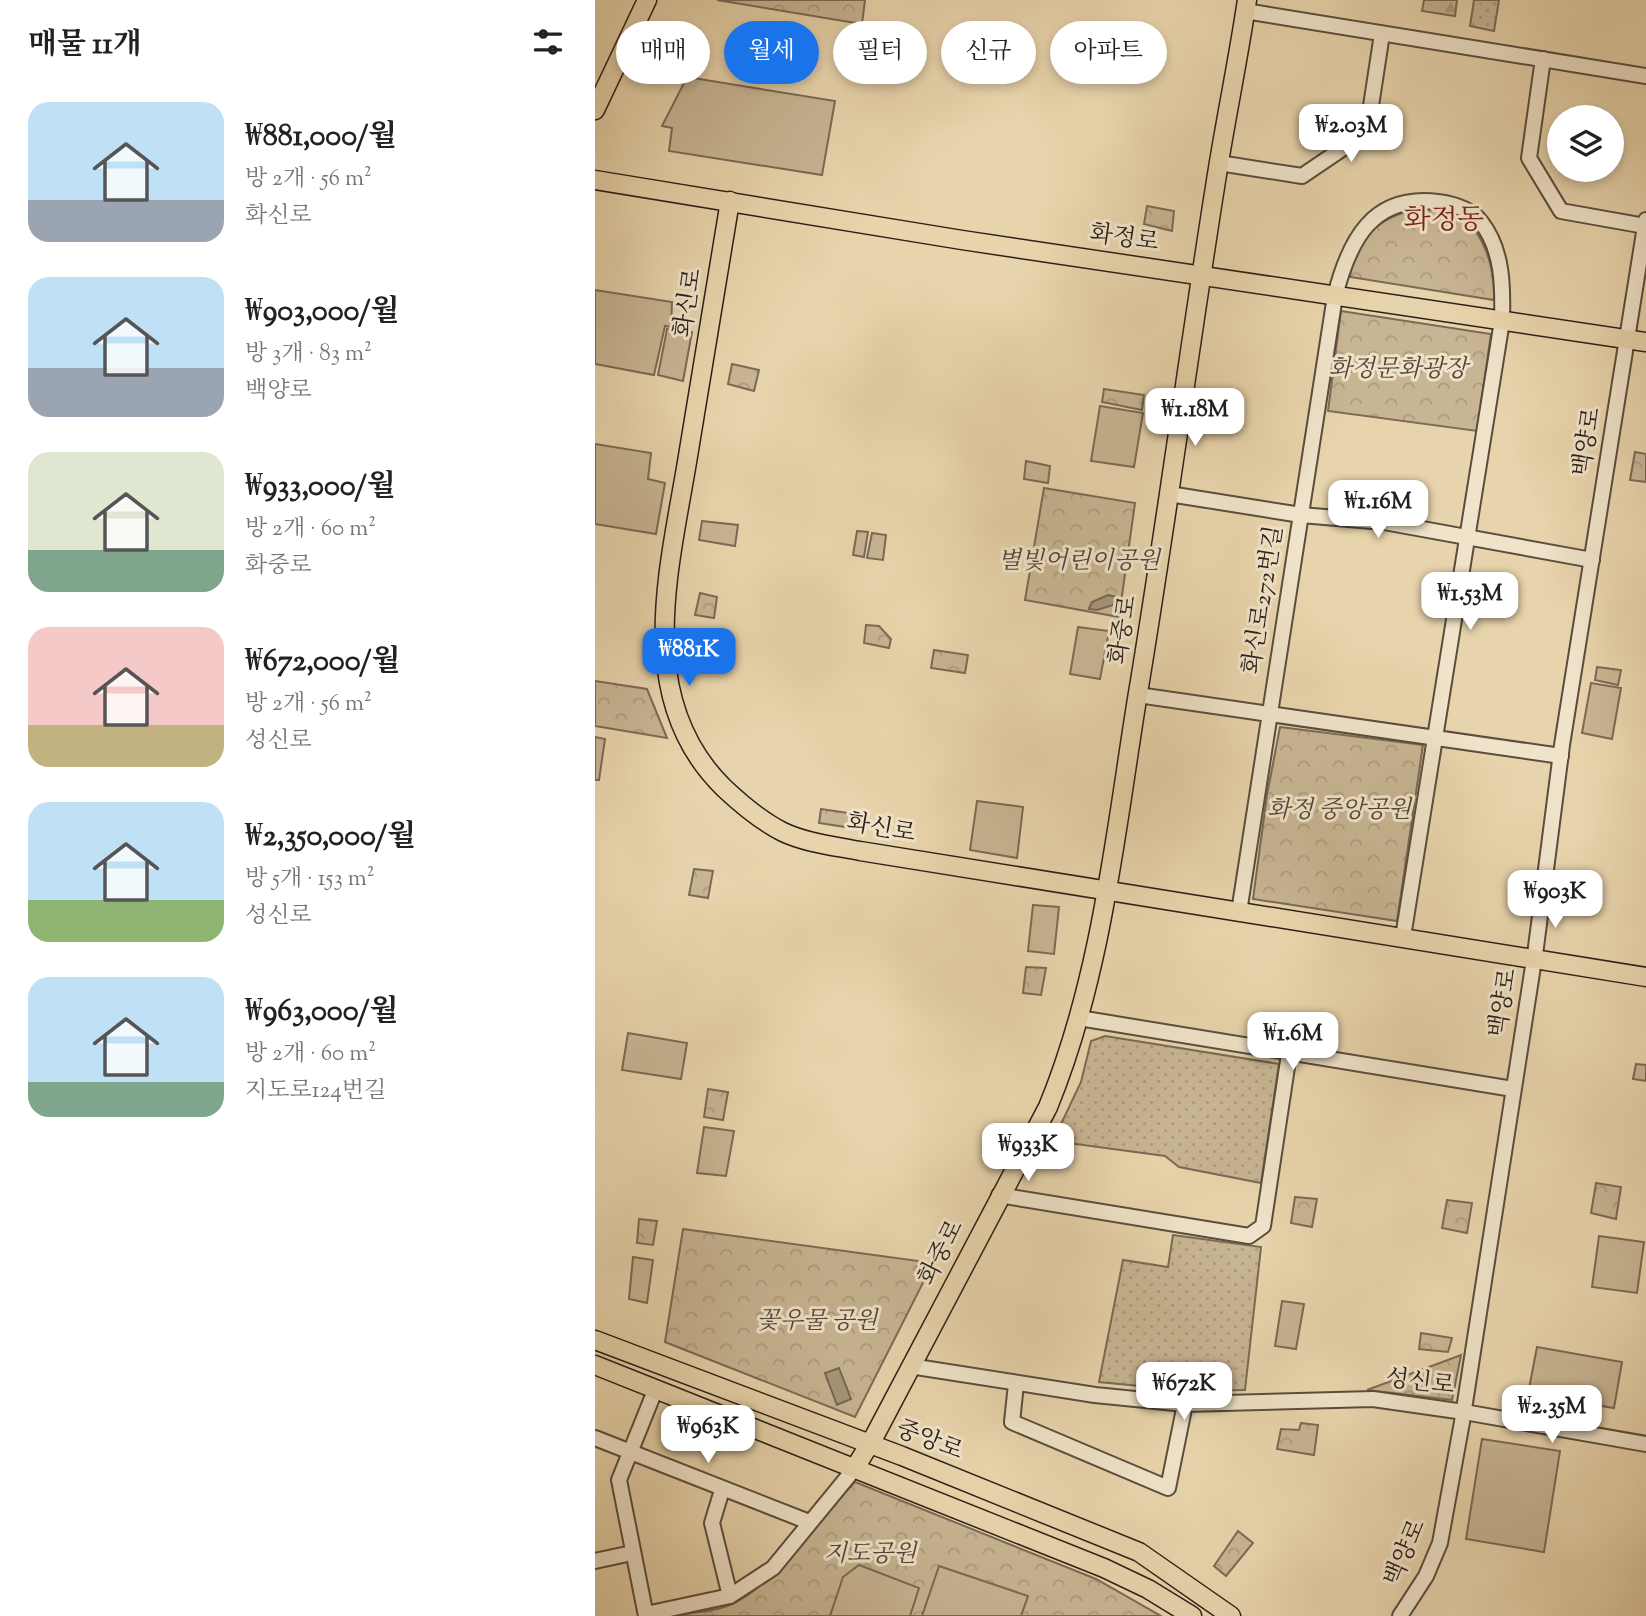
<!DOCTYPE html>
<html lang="ko">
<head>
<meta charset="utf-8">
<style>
  :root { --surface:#fff; --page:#f6f6f6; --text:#222; --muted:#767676; --accent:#1a73e8 }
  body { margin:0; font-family:"Sorts Mill Goudy","Noto Serif KR",serif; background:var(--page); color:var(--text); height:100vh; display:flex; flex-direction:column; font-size:26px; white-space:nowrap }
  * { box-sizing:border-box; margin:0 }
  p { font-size:23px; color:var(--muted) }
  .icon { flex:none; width:38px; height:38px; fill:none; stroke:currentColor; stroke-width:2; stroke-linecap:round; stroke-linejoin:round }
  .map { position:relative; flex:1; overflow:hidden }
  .drawer { display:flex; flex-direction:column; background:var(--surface); width:595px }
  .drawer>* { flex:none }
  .top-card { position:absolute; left:21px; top:21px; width:665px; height:63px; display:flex; gap:14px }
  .tools { position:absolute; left:952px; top:105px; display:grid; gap:14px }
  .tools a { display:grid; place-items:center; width:77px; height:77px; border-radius:50%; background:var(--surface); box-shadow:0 4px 10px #0003; font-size:35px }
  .price { position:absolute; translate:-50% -60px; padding:0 16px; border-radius:14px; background:#fff; color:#222; font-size:23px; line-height:46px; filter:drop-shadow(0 2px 4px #0008) }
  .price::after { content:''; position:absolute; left:50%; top:42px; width:21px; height:16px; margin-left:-10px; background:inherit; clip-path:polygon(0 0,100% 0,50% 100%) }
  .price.on { background:var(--accent); color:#fff }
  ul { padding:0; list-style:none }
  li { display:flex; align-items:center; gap:21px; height:175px; padding:0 28px }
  li span { display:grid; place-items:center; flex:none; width:196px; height:140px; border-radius:21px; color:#555 }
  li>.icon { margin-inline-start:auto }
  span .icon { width:84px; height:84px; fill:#fffc; stroke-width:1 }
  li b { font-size:30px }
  h2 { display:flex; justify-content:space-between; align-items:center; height:84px; padding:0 28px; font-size:30px }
  .pill { padding:0 24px; border-radius:32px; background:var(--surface); box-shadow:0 4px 10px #0003; font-size:24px; line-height:63px }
  .pill.on { background:var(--accent); color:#fff }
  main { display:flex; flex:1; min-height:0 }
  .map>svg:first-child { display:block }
  .grass { fill:url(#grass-dots); stroke:#7a6a56; stroke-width:2 }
  .forest { fill:url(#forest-firs); stroke:#7a6a56; stroke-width:2 }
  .park { fill:url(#park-crowns); stroke:#7a6a56; stroke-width:2 }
  .garden { fill:#c8b593; stroke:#7a6a56; stroke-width:2 }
  .water { fill:#a8977a; stroke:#766753; stroke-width:2 }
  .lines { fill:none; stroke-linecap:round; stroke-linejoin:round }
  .minor-casing { stroke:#5a4d3e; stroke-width:18 }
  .major-casing { stroke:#2b2019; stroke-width:21 }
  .minor { stroke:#f0e3c9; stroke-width:14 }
  .major { stroke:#e8d4ac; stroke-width:18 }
  .labels { text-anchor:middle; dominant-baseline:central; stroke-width:6; stroke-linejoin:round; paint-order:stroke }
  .street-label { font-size:24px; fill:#2b2019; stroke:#f0e3c9 }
  .park-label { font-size:24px; font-style:italic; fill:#524538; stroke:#f0e3c9 }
  .quarter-label { font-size:28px; fill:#7a1f14; stroke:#f0e3c9 }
</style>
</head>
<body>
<main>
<section class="drawer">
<h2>매물 11개<svg class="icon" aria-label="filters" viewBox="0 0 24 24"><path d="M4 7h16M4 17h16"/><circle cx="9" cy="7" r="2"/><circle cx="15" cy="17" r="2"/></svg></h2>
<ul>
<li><span style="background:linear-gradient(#bfe0f5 70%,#9aa5b1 0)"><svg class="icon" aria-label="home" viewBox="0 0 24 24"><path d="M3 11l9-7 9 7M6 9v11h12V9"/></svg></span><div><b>₩881,000/월</b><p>방 2개 · 56 m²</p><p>화신로</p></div></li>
<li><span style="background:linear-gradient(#bfe0f5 65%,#9aa5b1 0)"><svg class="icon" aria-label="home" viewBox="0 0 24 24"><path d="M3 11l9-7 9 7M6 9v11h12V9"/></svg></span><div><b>₩903,000/월</b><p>방 3개 · 83 m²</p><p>백양로</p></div></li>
<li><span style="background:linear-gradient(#dfe7d0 70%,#7fa58c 0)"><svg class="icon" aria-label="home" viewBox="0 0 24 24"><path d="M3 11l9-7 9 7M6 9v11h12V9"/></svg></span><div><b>₩933,000/월</b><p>방 2개 · 60 m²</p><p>화중로</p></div></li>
<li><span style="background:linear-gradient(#f6c9c9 70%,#c2b280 0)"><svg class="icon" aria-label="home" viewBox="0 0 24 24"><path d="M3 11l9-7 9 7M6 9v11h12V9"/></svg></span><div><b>₩672,000/월</b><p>방 2개 · 56 m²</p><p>성신로</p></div></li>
<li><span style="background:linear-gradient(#bfe0f5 70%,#8fb573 0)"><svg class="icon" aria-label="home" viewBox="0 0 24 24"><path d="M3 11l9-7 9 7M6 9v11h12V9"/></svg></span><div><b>₩2,350,000/월</b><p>방 5개 · 153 m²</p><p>성신로</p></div></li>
<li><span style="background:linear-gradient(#bfe0f5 75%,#7fa58c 0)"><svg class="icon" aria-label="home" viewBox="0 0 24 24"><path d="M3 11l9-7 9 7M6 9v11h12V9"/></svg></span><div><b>₩963,000/월</b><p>방 2개 · 60 m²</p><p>지도로124번길</p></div></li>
</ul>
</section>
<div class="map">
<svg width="1051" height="1616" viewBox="0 0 1051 1616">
  <defs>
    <pattern id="grass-dots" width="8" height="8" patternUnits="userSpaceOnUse" patternTransform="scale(1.75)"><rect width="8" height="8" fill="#c8b593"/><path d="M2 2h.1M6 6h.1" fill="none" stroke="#ac9b7e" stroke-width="1.8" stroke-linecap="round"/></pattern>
    <pattern id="forest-firs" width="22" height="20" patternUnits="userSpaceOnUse" patternTransform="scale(1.75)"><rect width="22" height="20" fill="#c8b593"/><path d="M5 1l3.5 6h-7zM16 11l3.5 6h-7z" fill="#ac9b7e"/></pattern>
    <pattern id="park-crowns" width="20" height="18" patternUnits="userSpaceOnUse" patternTransform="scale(1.75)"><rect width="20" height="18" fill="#c8b593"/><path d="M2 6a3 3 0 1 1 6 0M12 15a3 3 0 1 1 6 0" fill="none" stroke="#ac9b7e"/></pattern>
  </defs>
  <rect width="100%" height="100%" fill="#e8d4ac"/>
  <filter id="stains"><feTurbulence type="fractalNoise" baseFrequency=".00286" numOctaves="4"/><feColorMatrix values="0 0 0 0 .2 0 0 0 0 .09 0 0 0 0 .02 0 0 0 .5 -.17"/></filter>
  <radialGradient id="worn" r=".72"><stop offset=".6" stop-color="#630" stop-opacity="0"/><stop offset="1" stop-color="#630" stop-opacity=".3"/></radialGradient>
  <g class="grass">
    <path d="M879,0H904L899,31L875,26Z"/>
    <path d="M510,1036L684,1064L666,1183L584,1167L570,1156L458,1141L486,1082L496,1041Z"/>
    <path d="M578,1235L666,1247L650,1390L597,1391L504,1382L528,1260L573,1267Z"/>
  </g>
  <path class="forest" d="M829,0H862L860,16L827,11Z"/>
  <g class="park">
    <path d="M122,0H270L267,24Z"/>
    <path d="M552,206L579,211L577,231L549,224Z"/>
    <path d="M823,208C833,209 845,210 855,213C889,223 900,269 899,300L755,277C759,236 785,218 823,208Z"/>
    <path d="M746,311L896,334L882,431L733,411Z"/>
    <path d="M137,364L164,370L159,391L133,384Z"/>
    <path d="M509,389L549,395L547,410L507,402Z"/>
    <path d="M1040,452L1051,454V482L1035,480Z"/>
    <path d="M449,488L540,503L524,617L430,600Z"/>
    <path d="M262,531L273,532L269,557L258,555Z"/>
    <path d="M105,593L122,597L119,618L100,615Z"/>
    <path d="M271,625L284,626L296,639L294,648L269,643Z"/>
    <path d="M339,650L373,655L370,673L336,668Z"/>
    <path d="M1002,667L1026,670L1023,685L1000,680Z"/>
    <path d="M0,681L52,689L72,738L0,726Z"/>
    <path d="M685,727L828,745L802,921L658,899L672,795Z"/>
    <path d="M226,809L260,814L257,828L224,823Z"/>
    <path d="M99,869L118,871L113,898L94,895Z"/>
    <path d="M431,967L451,968L446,995L428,993Z"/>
    <path d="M1041,1064L1051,1065V1081L1038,1079Z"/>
    <path d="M113,1089L133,1092L128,1120L109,1117Z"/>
    <path d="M1001,1183L1026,1187L1021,1219L996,1213Z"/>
    <path d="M700,1197L722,1199L717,1227L696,1223Z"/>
    <path d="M852,1200L877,1203L872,1233L847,1228Z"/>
    <path d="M44,1219L62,1221L58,1245L42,1243Z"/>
    <path d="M88,1229L338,1263L260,1417L70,1342Z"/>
    <path d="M826,1333L857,1338L853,1352L824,1349Z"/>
    <path d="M866,1355L857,1400L772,1390Z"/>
    <path d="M706,1423L723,1425L719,1455L682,1449L686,1429L704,1430Z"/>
    <path d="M260,1482L501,1579L566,1616H79C97,1612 121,1612 137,1604C179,1586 226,1516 260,1482Z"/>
    <path d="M643,1531L658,1543L631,1576L619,1566Z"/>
  </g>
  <g class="garden">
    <path d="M92,77L240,101L227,175L74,151L77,128L67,126Z"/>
    <path d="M0,290L77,302L76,327L70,326L59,375L0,364Z"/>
    <path d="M72,329L97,332L88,381L63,375Z"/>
    <path d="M505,406L548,413L539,467L496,461Z"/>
    <path d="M0,444L56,453L53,479L70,483L61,534L0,524Z"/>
    <path d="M431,461L455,466L453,483L429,479Z"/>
    <path d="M107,521L143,525L140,546L104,540Z"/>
    <path d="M277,533L291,535L288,560L272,558Z"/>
    <path d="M483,627L514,631L505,679L475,674Z"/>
    <path d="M996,683L1026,688L1017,739L987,733Z"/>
    <path d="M0,737L10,739L4,780H0Z"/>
    <path d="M382,801L428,807L422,858L375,850Z"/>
    <path d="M438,905L464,907L459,954L433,951Z"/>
    <path d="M33,1033L92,1043L86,1079L27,1070Z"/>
    <path d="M109,1127L139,1131L131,1176L102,1173Z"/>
    <path d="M1004,1236L1049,1242L1042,1293L997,1287Z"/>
    <path d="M38,1257L58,1260L52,1303L34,1299Z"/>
    <path d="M687,1301L709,1304L701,1349L680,1346Z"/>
    <path d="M942,1347L1027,1362L1019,1408L933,1394Z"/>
    <path d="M887,1439L965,1451L949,1552L871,1539Z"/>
    <path d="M264,1565L324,1588L315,1616H235L248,1577Z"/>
    <path d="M344,1566L433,1596L426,1616H327Z"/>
  </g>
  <g class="water">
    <circle cx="773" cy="364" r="8"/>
    <path d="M513,595L522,597L518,605L502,610L494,609L497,602Z"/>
    <path d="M244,1368L256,1399L242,1405L230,1373Z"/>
  </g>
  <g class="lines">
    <defs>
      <g id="minor">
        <path d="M650,11L1051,76"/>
        <path d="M948,59L934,158L966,211L1050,226"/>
        <path d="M624,163L707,176L772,132L787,34"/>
        <path d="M574,494L706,515L789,522L997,560"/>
        <path d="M543,695L966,756"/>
        <path d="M644,912L740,296C754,241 777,194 843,202C858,204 876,209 886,222C908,250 908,287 907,321L808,937"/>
        <path d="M484,1018L918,1089"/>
        <path d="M404,1195L654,1236L668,1226L694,1054"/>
        <path d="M315,1366L500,1395L590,1404L778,1399L869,1412L1051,1444"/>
        <path d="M421,1384L417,1422L573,1488L590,1404"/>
        <path d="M0,1438L214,1522"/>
        <path d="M127,1490L117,1523L135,1596"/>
        <path d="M0,1561L37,1553"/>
        <path d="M51,1614L135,1596L178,1568L260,1468"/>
        <path d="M51,1616L24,1480L57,1398"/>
        <path d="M805,1616L831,1576L845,1543L867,1422L941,947L967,745L1051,220"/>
      </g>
      <g id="major">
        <path d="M0,110L52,0"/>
        <path d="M0,180L367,240L1051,342"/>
        <path d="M135,201C120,288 107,375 92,462C74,571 38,699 129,788C146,804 166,821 188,832C211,843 240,846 265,851L1051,977"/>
        <path d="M0,1340L307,1456L544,1552L636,1616"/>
        <path d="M0,1365L509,1568L553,1589L597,1616"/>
        <path d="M260,1468L280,1435L453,1107C506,978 520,836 542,699C572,520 595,341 624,162C633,108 644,54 652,0"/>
      </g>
    </defs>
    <use href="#minor" class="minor-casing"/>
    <use href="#major" class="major-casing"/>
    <use href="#minor" class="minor"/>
    <use href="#major" class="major"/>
  </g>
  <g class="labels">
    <g class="street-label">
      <text transform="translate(529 239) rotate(8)">화정로</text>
      <text transform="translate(94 303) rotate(-81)">화신로</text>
      <text transform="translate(993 442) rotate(-81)">백양로</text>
      <text transform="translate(669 600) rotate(-81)">화신로272번길</text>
      <text transform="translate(529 630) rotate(-81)">화중로</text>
      <text transform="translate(286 829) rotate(10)">화신로</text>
      <text transform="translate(909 1003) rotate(-81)">백양로</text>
      <text transform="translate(347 1253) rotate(-63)">화중로</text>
      <text transform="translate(825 1383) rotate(7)">성신로</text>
      <text transform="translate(334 1441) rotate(21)">중앙로</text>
      <text transform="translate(811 1553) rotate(-67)">백양로</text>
    </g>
    <g class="park-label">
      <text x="803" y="370">화정문화광장</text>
      <text x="484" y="562">별빛어린이공원</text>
      <text x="744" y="811">화정 중앙공원</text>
      <text x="222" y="1322">꽃우물 공원</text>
      <text x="275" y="1555">지도공원</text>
    </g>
    <g class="quarter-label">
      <text x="849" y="221">화정동</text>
    </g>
  </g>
  <rect width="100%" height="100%" filter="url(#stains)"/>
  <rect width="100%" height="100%" fill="url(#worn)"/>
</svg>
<div class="tools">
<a><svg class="icon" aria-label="layers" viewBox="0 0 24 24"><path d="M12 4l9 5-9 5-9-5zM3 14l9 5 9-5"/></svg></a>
</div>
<b class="price" style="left:756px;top:164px">₩2.03M</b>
<b class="price" style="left:600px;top:448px">₩1.18M</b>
<b class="price" style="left:783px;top:540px">₩1.16M</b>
<b class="price" style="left:875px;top:632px">₩1.53M</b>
<b class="price on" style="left:94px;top:688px">₩881K</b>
<b class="price" style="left:960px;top:930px">₩903K</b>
<b class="price" style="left:698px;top:1072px">₩1.6M</b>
<b class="price" style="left:433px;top:1183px">₩933K</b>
<b class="price" style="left:589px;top:1422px">₩672K</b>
<b class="price" style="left:957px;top:1445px">₩2.35M</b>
<b class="price" style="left:113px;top:1465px">₩963K</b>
<div class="top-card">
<a class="pill">매매</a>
<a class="pill on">월세</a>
<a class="pill">필터</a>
<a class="pill">신규</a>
<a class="pill">아파트</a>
</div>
</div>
</main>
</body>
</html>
